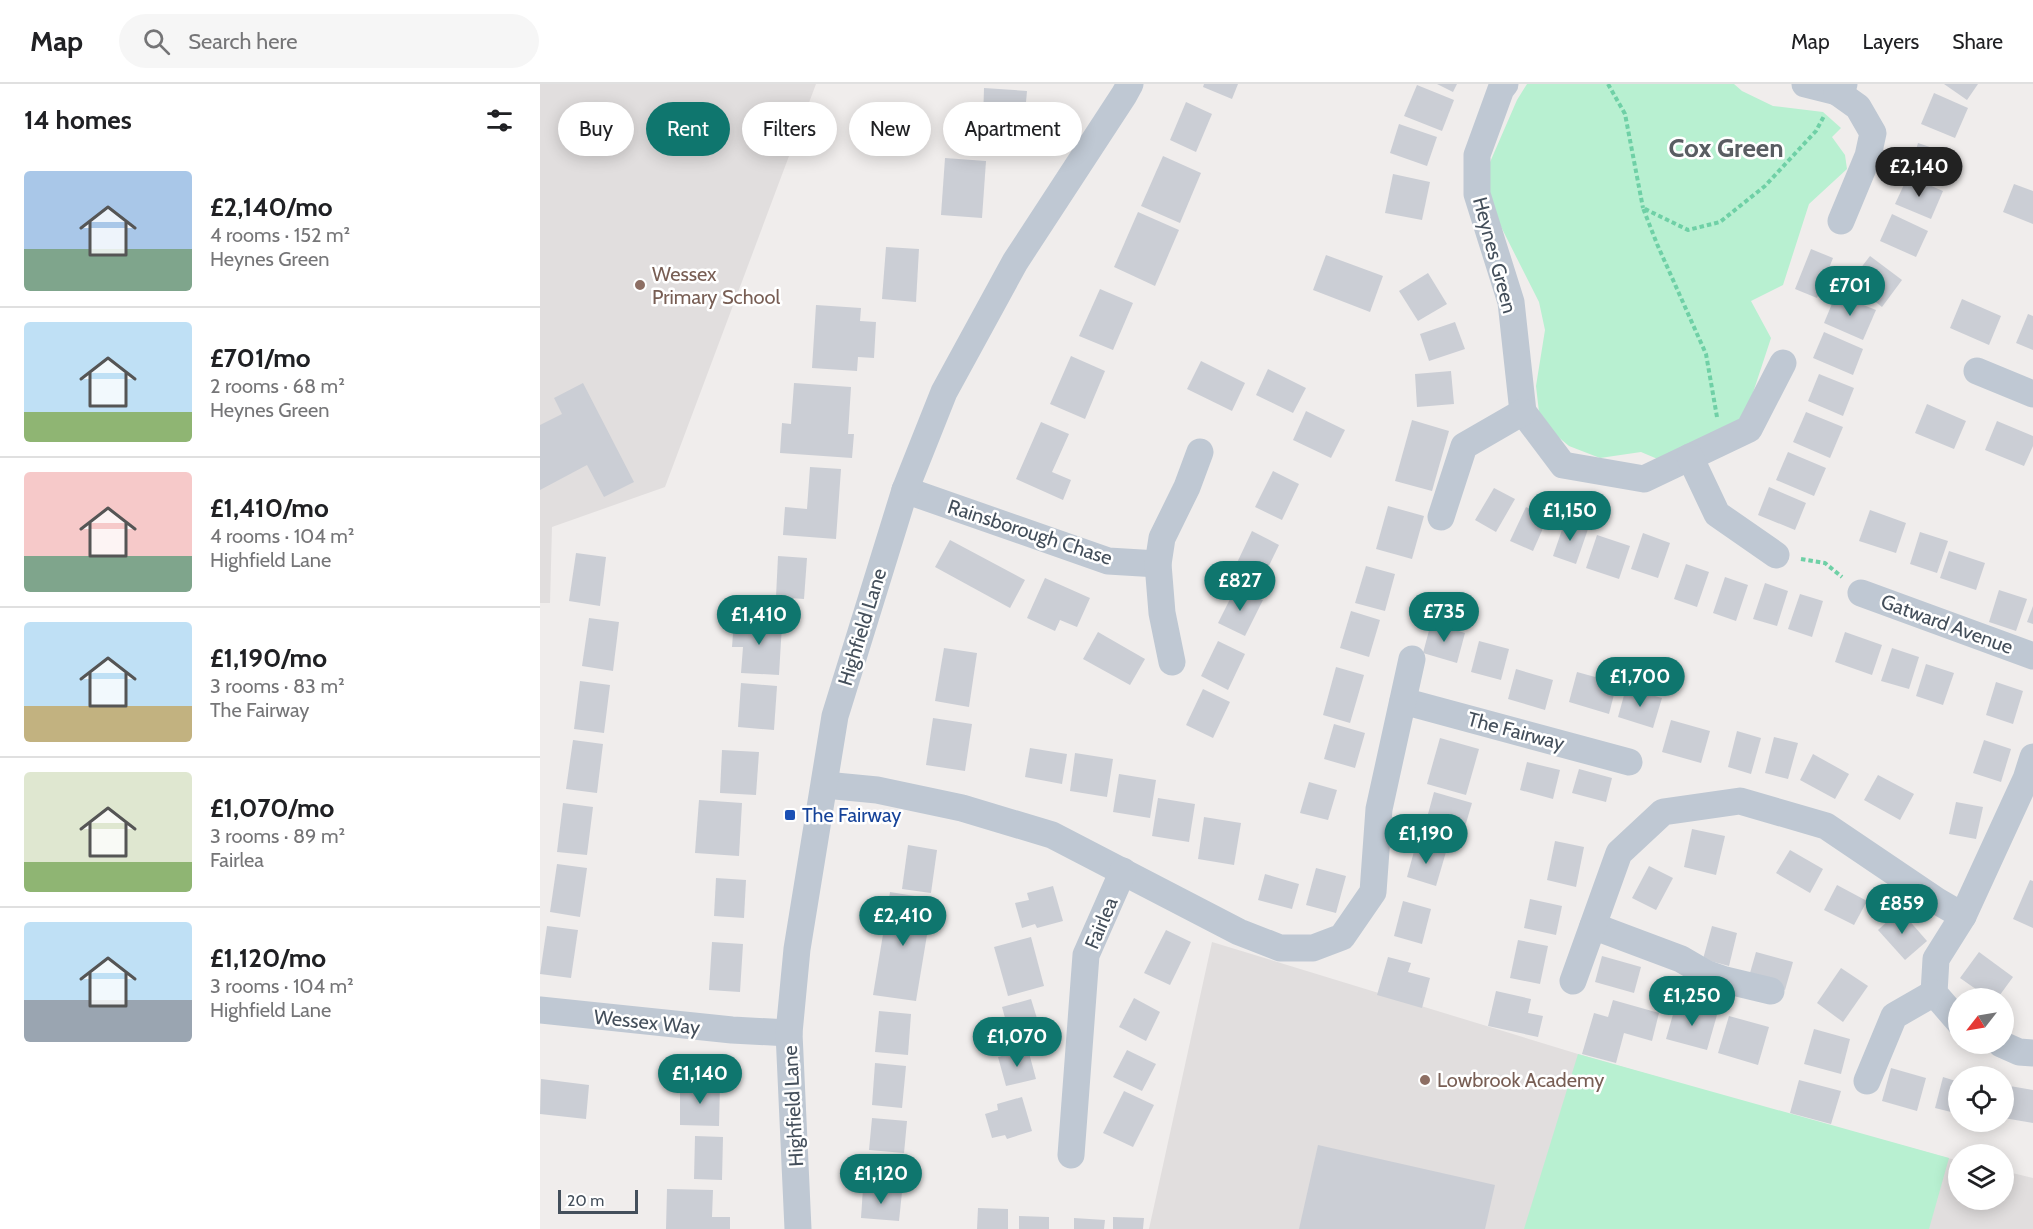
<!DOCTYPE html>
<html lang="en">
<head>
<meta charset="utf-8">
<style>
  :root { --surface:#fff; --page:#f6f6f6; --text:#202124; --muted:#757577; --line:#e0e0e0; --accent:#0f766e }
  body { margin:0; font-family:Cabin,sans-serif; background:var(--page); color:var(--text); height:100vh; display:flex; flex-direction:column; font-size:22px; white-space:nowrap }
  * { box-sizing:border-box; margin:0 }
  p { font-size:20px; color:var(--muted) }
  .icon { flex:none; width:33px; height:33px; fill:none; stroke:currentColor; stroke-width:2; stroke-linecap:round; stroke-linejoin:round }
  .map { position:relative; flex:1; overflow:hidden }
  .details { display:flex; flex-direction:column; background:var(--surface); width:540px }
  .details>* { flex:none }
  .top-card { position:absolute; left:18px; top:18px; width:570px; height:54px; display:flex; gap:12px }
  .needle { width:39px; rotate:239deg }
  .buttons { position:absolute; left:1408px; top:904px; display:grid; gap:12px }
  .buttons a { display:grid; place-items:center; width:66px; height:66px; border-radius:50%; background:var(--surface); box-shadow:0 3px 15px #0003; font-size:30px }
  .scale { position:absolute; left:18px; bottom:15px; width:80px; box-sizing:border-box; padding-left:6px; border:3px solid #444f5b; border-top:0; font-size:16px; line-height:21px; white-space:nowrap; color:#444f5b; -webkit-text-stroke:4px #fff; paint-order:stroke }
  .price { position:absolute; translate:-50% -51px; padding:0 14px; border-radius:21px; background:var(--accent); color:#fff; font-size:20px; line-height:39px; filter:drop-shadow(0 2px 3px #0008) }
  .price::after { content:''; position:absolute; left:50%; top:36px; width:18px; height:14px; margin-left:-9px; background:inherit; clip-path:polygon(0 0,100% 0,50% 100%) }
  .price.current { background:#222; color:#fff }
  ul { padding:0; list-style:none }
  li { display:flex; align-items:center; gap:18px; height:150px; padding:0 24px }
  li+li { border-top:2px solid var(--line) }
  li span { display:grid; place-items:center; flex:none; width:168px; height:120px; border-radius:6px; color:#555 }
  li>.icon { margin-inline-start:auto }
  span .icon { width:72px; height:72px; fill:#fffc; stroke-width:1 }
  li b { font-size:26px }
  h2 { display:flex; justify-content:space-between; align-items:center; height:72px; padding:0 24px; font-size:26px }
  .pill { padding:0 21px; border-radius:27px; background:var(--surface); box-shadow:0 3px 15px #0003; font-size:21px; line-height:54px }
  .pill.current { background:var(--accent); color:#fff }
  header { display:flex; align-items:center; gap:36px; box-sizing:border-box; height:84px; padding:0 30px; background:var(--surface); border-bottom:2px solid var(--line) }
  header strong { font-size:28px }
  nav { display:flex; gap:33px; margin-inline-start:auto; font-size:21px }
  .search { width:420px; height:54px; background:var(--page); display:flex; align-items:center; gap:15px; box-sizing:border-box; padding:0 21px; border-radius:33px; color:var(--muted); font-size:22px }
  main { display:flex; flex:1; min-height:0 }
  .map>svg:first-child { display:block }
  .education { fill:#e1dede }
  .green { fill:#b8f0d1 }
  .building { fill:#cbced5 }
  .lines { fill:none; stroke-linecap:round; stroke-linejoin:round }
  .path { stroke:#6fd0a6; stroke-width:4; stroke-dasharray:4.5 3; stroke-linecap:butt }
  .minor { stroke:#bfc8d3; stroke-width:27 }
  .education-dot { fill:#8d6e63; stroke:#fff; stroke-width:2 }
  .transit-dot { fill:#1a4fb4; stroke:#fff; stroke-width:2 }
  .labels { text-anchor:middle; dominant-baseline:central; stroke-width:5; stroke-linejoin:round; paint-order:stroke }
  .street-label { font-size:20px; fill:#444f5b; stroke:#fff }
  .education-label { font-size:20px; fill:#785e54; stroke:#fff; text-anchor:start }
  .transit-label { font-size:20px; fill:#164399; stroke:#fff; text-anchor:start }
  .district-label { font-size:26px; font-weight:bold; fill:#595d62; stroke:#fff }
</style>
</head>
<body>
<header>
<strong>Map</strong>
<div class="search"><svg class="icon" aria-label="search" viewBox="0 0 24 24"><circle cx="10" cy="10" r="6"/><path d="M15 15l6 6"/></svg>Search here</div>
<nav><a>Map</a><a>Layers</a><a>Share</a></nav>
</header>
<main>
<section class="details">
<h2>14 homes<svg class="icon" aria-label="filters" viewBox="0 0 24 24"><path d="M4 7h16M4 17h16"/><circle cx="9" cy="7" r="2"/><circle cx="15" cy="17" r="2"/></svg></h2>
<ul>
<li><span style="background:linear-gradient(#a9c7e8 65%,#7fa58c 0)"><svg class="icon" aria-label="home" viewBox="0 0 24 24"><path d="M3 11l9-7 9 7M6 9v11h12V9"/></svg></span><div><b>£2,140/mo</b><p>4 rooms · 152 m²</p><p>Heynes Green</p></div></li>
<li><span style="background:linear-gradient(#bfe0f5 75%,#8fb573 0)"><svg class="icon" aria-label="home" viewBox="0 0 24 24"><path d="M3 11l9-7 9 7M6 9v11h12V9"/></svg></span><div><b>£701/mo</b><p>2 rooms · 68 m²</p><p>Heynes Green</p></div></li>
<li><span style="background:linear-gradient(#f6c9c9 70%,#7fa58c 0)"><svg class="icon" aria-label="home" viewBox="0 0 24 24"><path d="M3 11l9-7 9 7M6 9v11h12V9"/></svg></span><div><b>£1,410/mo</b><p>4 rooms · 104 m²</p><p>Highfield Lane</p></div></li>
<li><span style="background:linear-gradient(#bfe0f5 70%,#c2b280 0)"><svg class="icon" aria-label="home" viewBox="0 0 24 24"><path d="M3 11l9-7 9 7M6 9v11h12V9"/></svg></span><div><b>£1,190/mo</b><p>3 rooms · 83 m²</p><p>The Fairway</p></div></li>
<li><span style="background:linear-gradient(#dfe7d0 75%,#8fb573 0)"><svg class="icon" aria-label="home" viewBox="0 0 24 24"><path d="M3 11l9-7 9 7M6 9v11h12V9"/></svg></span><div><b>£1,070/mo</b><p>3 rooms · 89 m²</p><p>Fairlea</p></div></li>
<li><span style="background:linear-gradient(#bfe0f5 65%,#9aa5b1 0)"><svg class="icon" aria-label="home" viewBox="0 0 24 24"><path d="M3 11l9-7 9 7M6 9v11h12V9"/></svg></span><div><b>£1,120/mo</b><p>3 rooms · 104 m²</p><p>Highfield Lane</p></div></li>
</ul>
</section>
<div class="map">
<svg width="1493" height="1145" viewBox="0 0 1493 1145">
  <rect width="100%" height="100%" fill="#f0edec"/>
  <g class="education">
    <path d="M0,0H276L125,403L12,443L10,519H0Z"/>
    <path d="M672,858L1038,970L1219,1022L1419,1077V1116H1464V1087L1493,1094V1145H609Z"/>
  </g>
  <g class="green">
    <path d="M987,0H1194L1202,7L1233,22L1283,28L1301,44L1292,53L1305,71L1307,85L1269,120L1243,201L1211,217L1231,254L1205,333L1120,376L1101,368L1060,374L1029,362L1010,346L999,328L996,302L1005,246L999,218L948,117L944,92L977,16Z"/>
    <path d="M1038,970L1409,1074L1389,1145H984Z"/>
  </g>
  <g class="building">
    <path d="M664,0H698L692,15L663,3Z"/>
    <path d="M897,0H917L913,8Z"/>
    <path d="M1404,0H1438L1427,16Z"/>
    <path d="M877,1L914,16L902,47L864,32Z"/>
    <path d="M444,4L487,7L484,41H496L494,67L410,61L412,35L443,37Z"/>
    <path d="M1394,9L1428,24L1415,54L1381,40Z"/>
    <path d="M646,18L672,30L656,68L630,56Z"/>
    <path d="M859,40L897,53L887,82L850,69Z"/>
    <path d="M1378,59L1416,72L1408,98L1370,86Z"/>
    <path d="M623,72L661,89L640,139L601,122Z"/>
    <path d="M405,74L446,77L442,134L401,131Z"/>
    <path d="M853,90L890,98L882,136L845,129Z"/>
    <path d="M1368,92L1403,107L1391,135L1355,120Z"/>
    <path d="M1474,100L1493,107V140L1463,128Z"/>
    <path d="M598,128L639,146L615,202L574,183Z"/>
    <path d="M1352,130L1388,147L1376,173L1340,157Z"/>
    <path d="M346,163L379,165L376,218L342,215Z"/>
    <path d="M1271,165L1293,174L1277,214L1255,205Z"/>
    <path d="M786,171L843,192L830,228L773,206Z"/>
    <path d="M1330,172L1362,196L1342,223L1310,198Z"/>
    <path d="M888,189L907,220L878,237L859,207Z"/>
    <path d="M560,205L593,219L573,266L539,252Z"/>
    <path d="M1296,210L1336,226L1323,256L1284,239Z"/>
    <path d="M1422,215L1461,232L1449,261L1410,244Z"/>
    <path d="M276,221L321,224L320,237L336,238L334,274L318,273L317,287L272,284Z"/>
    <path d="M1488,230L1493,232V266L1476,259Z"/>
    <path d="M915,238L925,265L889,277L880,250Z"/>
    <path d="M1284,248L1323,265L1313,291L1273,274Z"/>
    <path d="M531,272L565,287L545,335L510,320Z"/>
    <path d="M661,277L705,299L692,327L647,305Z"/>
    <path d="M728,285L766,304L753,329L716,311Z"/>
    <path d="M911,287L914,320L877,323L875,290Z"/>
    <path d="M1279,290L1314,304L1303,332L1268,317Z"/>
    <path d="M43,299L94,398L64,413L47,381L0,406V341L22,330L14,314Z"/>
    <path d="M254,299L311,303L308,350H314L312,374L240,369L242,339L251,340Z"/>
    <path d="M1387,320L1426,337L1414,365L1375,349Z"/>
    <path d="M766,327L805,346L791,374L753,356Z"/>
    <path d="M1266,328L1303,343L1290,374L1253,358Z"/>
    <path d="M872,336L909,347L892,407L855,397Z"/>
    <path d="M1457,337L1493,352V362L1484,382L1445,366Z"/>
    <path d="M501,338L529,350L512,388L531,396L523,416L476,395Z"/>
    <path d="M1248,368L1286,384L1274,412L1236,396Z"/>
    <path d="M270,383L301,385L296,455L243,451L245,423L267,425Z"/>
    <path d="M733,387L759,400L742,436L715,423Z"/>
    <path d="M1229,403L1266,419L1255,446L1218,431Z"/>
    <path d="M954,404L975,415L956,448L935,436Z"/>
    <path d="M848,422L884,432L872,475L836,465Z"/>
    <path d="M986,423L1008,433L993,467L970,457Z"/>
    <path d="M1330,426L1366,439L1356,469L1319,457Z"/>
    <path d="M1025,437L1048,445L1036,480L1013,472Z"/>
    <path d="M712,447L739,461L722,496L695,483Z"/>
    <path d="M1380,448L1408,457L1397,489L1370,480Z"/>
    <path d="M1103,449L1130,459L1118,494L1091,485Z"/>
    <path d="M1057,451L1090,462L1079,495L1046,484Z"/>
    <path d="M410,456L485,496L470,524L395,483Z"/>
    <path d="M1409,467L1445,479L1436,506L1400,494Z"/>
    <path d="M36,469L66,473L60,522L29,517Z"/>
    <path d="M238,472L267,474L264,515L236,513Z"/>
    <path d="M1146,480L1169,488L1157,523L1134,515Z"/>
    <path d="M826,482L855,490L845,527L815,519Z"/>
    <path d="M1185,493L1208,501L1196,537L1173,529Z"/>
    <path d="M505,494L550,514L537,543L520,536L515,547L487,534Z"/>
    <path d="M1225,499L1248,507L1237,542L1213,535Z"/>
    <path d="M696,503L723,516L705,552L678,539Z"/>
    <path d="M1459,506L1487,515L1476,547L1449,538Z"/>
    <path d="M1260,510L1283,517L1272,553L1248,545Z"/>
    <path d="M1493,522V540L1487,538Z"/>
    <path d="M811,527L840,536L829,573L800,564Z"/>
    <path d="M49,534L79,538L73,587L42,582Z"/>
    <path d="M194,536L242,540L239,591L201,589L203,563H192Z"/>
    <path d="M891,539L925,549L917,579L883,569Z"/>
    <path d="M558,548L605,575L590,601L543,575Z"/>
    <path d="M1305,548L1342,561L1332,591L1295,578Z"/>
    <path d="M678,557L705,570L688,606L661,592Z"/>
    <path d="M939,557L969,565L961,596L931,588Z"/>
    <path d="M404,564L437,569L429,623L395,617Z"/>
    <path d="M1352,564L1379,573L1369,605L1341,597Z"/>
    <path d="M1386,580L1414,589L1403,621L1376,612Z"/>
    <path d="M796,583L824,591L810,639L783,631Z"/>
    <path d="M976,585L1013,596L1005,626L968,615Z"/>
    <path d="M1037,588L1077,599L1069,630L1029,618Z"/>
    <path d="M40,597L70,601L64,649L34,645Z"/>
    <path d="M1456,598L1483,607L1473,640L1446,631Z"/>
    <path d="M201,599L237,602L234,646L198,643Z"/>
    <path d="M1086,604L1122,614L1113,644L1078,633Z"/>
    <path d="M663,605L690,618L673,654L646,641Z"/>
    <path d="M393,634L432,640L425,687L386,681Z"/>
    <path d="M1131,636L1170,647L1161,679L1122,668Z"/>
    <path d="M794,640L825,649L815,684L784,675Z"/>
    <path d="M1197,647L1221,654L1211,690L1188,683Z"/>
    <path d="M1234,653L1258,659L1248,695L1225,689Z"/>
    <path d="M900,654L939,665L926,711L887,700Z"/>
    <path d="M33,656L63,660L57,709L26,705Z"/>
    <path d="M1444,656L1471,665L1461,698L1433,689Z"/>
    <path d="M490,664L527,670L522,700L485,693Z"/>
    <path d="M182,666L219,668L216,711L180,709Z"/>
    <path d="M535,669L573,675L567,713L530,707Z"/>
    <path d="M1273,670L1309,690L1295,715L1260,696Z"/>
    <path d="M987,678L1020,686L1013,715L980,706Z"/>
    <path d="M1039,685L1072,694L1066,718L1032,709Z"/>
    <path d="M579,690L616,696L610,734L573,728Z"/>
    <path d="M1338,691L1374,710L1360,736L1324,716Z"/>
    <path d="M769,698L797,706L788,736L760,729Z"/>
    <path d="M894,708L932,719L919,763L882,752Z"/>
    <path d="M618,714L655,720L649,758L612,752Z"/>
    <path d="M159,716L202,719L199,772L155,769Z"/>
    <path d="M1416,718L1443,723L1436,755L1409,750Z"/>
    <path d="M23,719L53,723L47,771L17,768Z"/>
    <path d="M664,733L701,739L694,781L658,775Z"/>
    <path d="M1152,745L1185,752L1176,791L1144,783Z"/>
    <path d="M1015,757L1044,763L1036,803L1007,796Z"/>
    <path d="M876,760L906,768L896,802L867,793Z"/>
    <path d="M368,761L397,766L391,809L362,805Z"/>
    <path d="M1250,766L1283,785L1270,809L1236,789Z"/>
    <path d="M17,780L47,784L40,833L10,828Z"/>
    <path d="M1109,782L1133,794L1116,826L1092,814Z"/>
    <path d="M776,784L806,792L796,829L766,821Z"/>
    <path d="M725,790L759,800L752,825L718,816Z"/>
    <path d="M176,794L206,796L204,834L174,832Z"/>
    <path d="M1490,796L1493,797V844L1473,835Z"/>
    <path d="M1297,801L1327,817L1314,841L1284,826Z"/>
    <path d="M513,802L523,837L497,844L495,840L482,844L475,819L489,816L487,809Z"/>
    <path d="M350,808L393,815L376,917L333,911Z"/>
    <path d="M990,815L1022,822L1016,851L984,844Z"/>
    <path d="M863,817L891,825L882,860L854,852Z"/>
    <path d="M1360,826L1387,857L1365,876L1338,846Z"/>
    <path d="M7,842L38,846L31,894L0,890Z"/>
    <path d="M1172,842L1197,849L1189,882L1163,875Z"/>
    <path d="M626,846L651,858L630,901L604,889Z"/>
    <path d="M491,853L504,902L468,912L454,863Z"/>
    <path d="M978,856L1008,862L1000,900L970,894Z"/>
    <path d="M172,858L203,860L200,908L169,906Z"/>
    <path d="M1216,868L1253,878L1245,906L1208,896Z"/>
    <path d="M1439,868L1473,893L1457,915H1450L1420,894Z"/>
    <path d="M1062,872L1101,883L1094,909L1055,898Z"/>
    <path d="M848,873L871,879L868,888L890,894L882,924L837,911Z"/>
    <path d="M1301,884L1328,902L1303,938L1277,919Z"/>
    <path d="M956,907L991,915L988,929L1003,932L998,953L948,942Z"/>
    <path d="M594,914L620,928L606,957L579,943Z"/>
    <path d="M491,915L500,944L470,952L462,923Z"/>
    <path d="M1073,916L1119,929L1112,957L1084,949L1076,979L1042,970L1054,929L1068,933Z"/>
    <path d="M1136,920L1177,931L1167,966L1126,955Z"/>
    <path d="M339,927L371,930L368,971L335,968Z"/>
    <path d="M1189,932L1229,943L1218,981L1178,969Z"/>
    <path d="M1274,945L1310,955L1301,990L1264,980Z"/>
    <path d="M488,965L496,995L466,1002L458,973Z"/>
    <path d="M587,966L616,980L602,1007L573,993Z"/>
    <path d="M335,979L366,982L362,1024L332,1021Z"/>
    <path d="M1351,984L1386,994L1377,1027L1342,1017Z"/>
    <path d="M1403,993L1419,998V1030L1395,1024Z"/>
    <path d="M1,995L49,1001L46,1035L0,1030Z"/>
    <path d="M1259,996L1301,1007L1291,1040L1250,1029Z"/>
    <path d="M140,1000L180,1001L179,1042L140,1041Z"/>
    <path d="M1464,1001L1493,1006V1039L1464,1034Z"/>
    <path d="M584,1007L614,1021L593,1063L563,1049Z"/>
    <path d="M482,1013L492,1047L467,1055L465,1051L452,1054L445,1030L458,1026L457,1020Z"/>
    <path d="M332,1034L367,1037L364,1069L329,1066Z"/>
    <path d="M155,1052L183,1053L182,1096L154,1095Z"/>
    <path d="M778,1061L955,1101L945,1145H759Z"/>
    <path d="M323,1104L362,1108L359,1137L321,1134Z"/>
    <path d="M127,1105L173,1106L172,1133H190V1145H126Z"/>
    <path d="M438,1124L468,1125V1145H437Z"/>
    <path d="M479,1132L509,1133V1145H479Z"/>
    <path d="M573,1133L604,1134L603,1145H573Z"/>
    <path d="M534,1134L565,1136L564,1145H534Z"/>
  </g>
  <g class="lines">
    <g class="path">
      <path d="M1068,0L1085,30L1103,124"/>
      <path d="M1177,333L1166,270L1117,160L1103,124L1148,146L1180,138L1225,102L1276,47L1284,32"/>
      <path d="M1261,475L1285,479L1302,493"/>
    </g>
    <g class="minor">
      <path d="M965,0L961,5L937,71V110L971,218L983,328L1023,381L1104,395L1209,345L1243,279"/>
      <path d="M1265,0L1297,8L1304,0"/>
      <path d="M1297,8L1318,23L1333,49L1328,72L1301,137"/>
      <path d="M1437,287L1493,310"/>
      <path d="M1150,373L1177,430L1236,471"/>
      <path d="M365,406L568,477L618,480"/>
      <path d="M901,433L924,362L983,328"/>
      <path d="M1321,509L1493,572"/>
      <path d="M632,578L622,529L618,480L622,454L647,403L660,368"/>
      <path d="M863,617L1089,678"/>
      <path d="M285,701L337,706L422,724L512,751L699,848L740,864H773L802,853L833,808L839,725L872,575"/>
      <path d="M1053,842L1141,875L1165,889L1185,896L1231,907"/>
      <path d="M1033,897L1079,769L1123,728L1200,717L1286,742L1397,817L1423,832"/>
      <path d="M0,926L192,946L249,949"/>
      <path d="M1419,938L1394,909L1396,875L1423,832L1486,695L1493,673"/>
      <path d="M1461,960L1479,968L1493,969"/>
      <path d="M1327,997L1354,932L1394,909"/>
      <path d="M531,1071L546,871L583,787"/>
      <path d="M258,1145L249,949L257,865L295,632L365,406L404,308L475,178L584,11L590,0"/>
    </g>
  </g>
  <g class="education-dot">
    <circle cx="100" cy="201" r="6"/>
    <circle cx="885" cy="996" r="6"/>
  </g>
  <rect class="transit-dot" x="244" y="725" width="12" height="12" rx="3"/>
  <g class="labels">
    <g class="street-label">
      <text transform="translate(955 171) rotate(75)">Heynes Green</text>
      <text transform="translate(490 448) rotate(18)">Rainsborough Chase</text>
      <text transform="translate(1407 540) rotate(20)">Gatward Avenue</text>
      <text transform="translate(322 543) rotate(-73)">Highfield Lane</text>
      <text transform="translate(976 647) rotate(15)">The Fairway</text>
      <text transform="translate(561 839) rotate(-67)">Fairlea</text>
      <text transform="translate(107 938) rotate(6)">Wessex Way</text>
      <text transform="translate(253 1022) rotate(-93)">Highfield Lane</text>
    </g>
    <g class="education-label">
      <text x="112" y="190">Wessex<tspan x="112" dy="23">Primary School</tspan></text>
      <text x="897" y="996">Lowbrook Academy</text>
    </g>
    <g class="transit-label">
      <text x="262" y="731">The Fairway</text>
    </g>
    <g class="district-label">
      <text x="1186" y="64">Cox Green</text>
    </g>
  </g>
</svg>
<div class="buttons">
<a><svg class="needle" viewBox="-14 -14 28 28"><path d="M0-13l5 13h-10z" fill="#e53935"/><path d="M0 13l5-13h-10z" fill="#757577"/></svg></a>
<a><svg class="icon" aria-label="locate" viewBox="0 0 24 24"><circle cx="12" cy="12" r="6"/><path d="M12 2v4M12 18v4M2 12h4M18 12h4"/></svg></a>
<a><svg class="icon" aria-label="layers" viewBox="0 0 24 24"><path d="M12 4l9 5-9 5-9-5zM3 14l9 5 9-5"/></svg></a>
</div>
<div class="scale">20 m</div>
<b class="price current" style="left:1379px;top:114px">£2,140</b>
<b class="price" style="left:1310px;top:233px">£701</b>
<b class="price" style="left:1030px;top:458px">£1,150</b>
<b class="price" style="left:700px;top:528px">£827</b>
<b class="price" style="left:904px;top:559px">£735</b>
<b class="price" style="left:219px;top:562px">£1,410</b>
<b class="price" style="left:1100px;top:624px">£1,700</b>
<b class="price" style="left:886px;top:781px">£1,190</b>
<b class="price" style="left:1362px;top:851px">£859</b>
<b class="price" style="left:363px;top:863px">£2,410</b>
<b class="price" style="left:1152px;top:943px">£1,250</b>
<b class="price" style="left:477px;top:984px">£1,070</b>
<b class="price" style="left:160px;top:1021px">£1,140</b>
<b class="price" style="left:341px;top:1121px">£1,120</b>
<div class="top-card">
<a class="pill">Buy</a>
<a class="pill current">Rent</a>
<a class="pill">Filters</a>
<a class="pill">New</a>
<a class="pill">Apartment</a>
</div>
</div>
</main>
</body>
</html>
